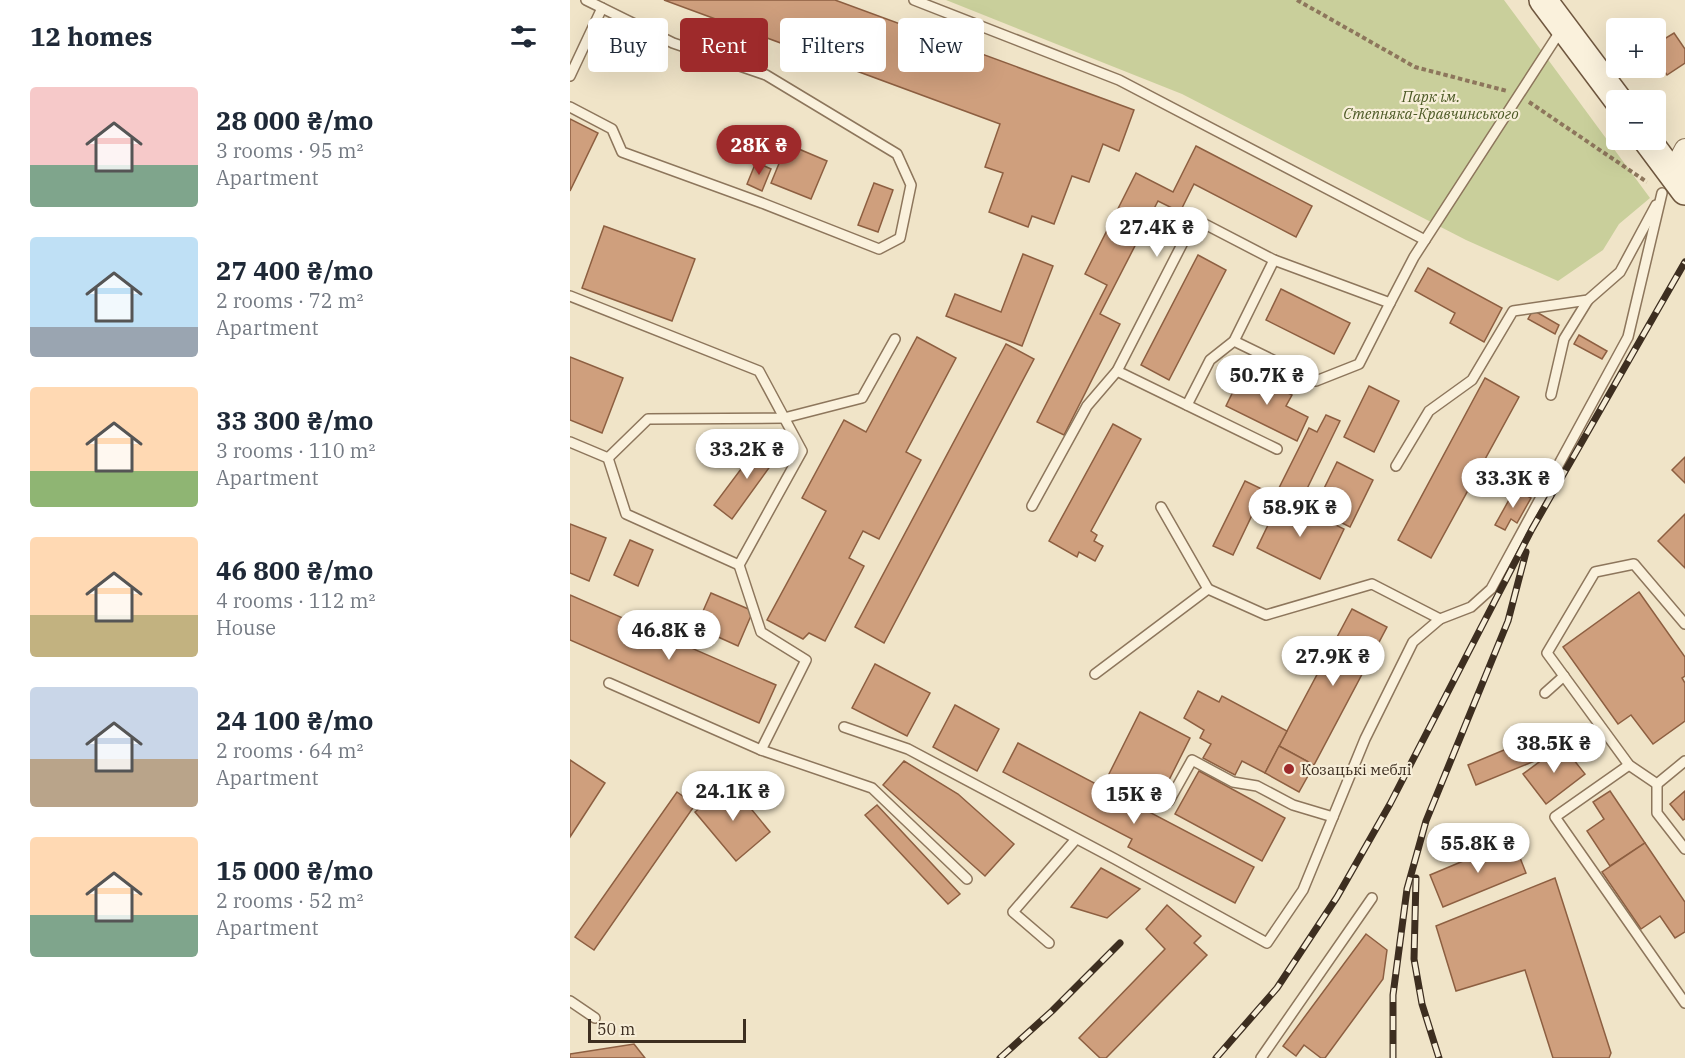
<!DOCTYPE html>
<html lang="en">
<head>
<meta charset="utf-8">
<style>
  :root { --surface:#fff; --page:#f6f6f7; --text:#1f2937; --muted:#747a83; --accent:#9e2a2b }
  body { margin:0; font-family:"IBM Plex Serif",serif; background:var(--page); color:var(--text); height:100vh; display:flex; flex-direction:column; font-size:22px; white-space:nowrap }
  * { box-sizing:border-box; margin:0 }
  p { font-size:20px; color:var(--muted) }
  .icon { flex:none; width:33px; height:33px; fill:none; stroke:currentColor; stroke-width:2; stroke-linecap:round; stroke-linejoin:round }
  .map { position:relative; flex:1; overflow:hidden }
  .panel { display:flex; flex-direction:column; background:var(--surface); width:570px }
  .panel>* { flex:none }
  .guide { position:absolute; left:18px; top:18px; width:570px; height:54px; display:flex; gap:12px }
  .controls { position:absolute; left:1036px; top:18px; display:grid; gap:12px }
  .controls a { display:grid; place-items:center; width:60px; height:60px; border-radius:6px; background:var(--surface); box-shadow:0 6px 24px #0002; font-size:30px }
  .scale { position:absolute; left:18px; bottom:15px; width:158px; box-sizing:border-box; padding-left:6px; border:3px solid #3d2e20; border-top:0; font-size:16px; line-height:21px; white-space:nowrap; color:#3d2e20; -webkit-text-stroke:4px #f7eed8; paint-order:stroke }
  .price { position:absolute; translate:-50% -51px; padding:0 14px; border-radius:21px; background:#fff; color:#222; font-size:20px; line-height:39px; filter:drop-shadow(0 2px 3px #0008) }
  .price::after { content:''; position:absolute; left:50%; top:36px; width:18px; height:14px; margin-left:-9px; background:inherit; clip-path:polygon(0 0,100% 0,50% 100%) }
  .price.on { background:var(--accent); color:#fff }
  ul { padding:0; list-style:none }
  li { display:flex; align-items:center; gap:18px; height:150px; padding:0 30px }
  li span { display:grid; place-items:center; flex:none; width:168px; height:120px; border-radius:6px; color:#555 }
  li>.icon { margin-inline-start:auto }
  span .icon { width:72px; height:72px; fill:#fffc; stroke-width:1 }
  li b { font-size:26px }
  h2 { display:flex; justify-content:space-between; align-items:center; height:72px; padding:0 30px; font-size:26px }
  .chip { padding:0 21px; border-radius:6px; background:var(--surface); box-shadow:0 6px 24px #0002; font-size:21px; line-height:54px }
  .chip.on { background:var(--accent); color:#fff }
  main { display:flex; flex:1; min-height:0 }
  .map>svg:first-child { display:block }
  .green { fill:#c9cf9b }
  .building { fill:#cf9f7d; stroke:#8d5f41; stroke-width:1.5 }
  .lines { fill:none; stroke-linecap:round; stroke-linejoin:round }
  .service-casing { stroke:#8d765c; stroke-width:12 }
  .minor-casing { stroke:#8d765c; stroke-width:22 }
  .secondary-casing { stroke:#6f573f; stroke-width:30 }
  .path { stroke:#8d765c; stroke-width:4; stroke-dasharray:4.5 3; stroke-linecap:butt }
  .service { stroke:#faf1dc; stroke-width:9 }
  .minor { stroke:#faf1dc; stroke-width:20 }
  .secondary { stroke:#faf1dc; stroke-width:27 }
  .rail-casing { stroke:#3d2e20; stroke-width:7 }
  .rail { stroke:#f7eed8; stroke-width:4.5; stroke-dasharray:14; stroke-linecap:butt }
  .poi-dot { fill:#9e2a2b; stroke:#f7eed8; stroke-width:2 }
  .labels { text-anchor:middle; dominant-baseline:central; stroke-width:4.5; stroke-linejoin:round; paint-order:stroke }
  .park-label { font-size:15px; font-style:italic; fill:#4d5a26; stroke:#f7eed8 }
  .poi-label { font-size:15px; fill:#3d2e20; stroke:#f7eed8; text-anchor:start }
</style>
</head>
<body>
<main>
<section class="panel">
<h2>12 homes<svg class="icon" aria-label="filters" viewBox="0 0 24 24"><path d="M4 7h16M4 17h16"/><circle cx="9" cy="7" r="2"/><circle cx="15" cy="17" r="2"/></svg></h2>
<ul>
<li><span style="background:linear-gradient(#f6c9c9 65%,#7fa58c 0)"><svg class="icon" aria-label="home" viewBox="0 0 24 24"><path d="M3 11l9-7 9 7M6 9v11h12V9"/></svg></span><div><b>28 000 ₴/mo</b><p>3 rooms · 95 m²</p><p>Apartment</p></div></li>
<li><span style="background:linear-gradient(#bfe0f5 75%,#9aa5b1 0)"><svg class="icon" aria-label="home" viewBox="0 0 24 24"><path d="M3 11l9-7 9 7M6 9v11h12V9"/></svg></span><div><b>27 400 ₴/mo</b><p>2 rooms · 72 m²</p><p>Apartment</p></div></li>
<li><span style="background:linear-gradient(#ffd9b3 70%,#8fb573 0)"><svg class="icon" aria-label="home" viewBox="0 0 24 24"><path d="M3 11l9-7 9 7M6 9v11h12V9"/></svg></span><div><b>33 300 ₴/mo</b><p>3 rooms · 110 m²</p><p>Apartment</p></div></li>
<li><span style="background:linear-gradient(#ffd9b3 65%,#c2b280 0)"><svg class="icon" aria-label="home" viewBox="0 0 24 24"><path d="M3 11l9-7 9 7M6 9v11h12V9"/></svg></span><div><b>46 800 ₴/mo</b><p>4 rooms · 112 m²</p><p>House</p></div></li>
<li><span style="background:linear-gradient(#c9d6e8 60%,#b9a48a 0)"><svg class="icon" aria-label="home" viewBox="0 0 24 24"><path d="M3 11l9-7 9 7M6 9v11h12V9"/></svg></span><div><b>24 100 ₴/mo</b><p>2 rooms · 64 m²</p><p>Apartment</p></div></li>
<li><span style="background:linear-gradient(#ffd9b3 65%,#7fa58c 0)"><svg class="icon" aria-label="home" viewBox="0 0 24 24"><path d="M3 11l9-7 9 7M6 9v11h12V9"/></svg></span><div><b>15 000 ₴/mo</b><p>2 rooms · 52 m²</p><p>Apartment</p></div></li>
</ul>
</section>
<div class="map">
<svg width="1115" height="1058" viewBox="0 0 1115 1058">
  <rect width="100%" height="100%" fill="#f0e4c8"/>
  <path class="green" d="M376,0H934L1080,198L1049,224L1033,250L988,281L896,240L612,94Z"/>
  <g class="building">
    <path d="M94,0H265L564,110L549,151L533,144L519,182L502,176L484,224L462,216L458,227L419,212L433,173L415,167L430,124Z"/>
    <path d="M1104,33L1115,49V63L1097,75L1086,58V44Z"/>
    <path d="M0,119L28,133L0,191Z"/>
    <path d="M217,144L257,161L241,199L201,183Z"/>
    <path d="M626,146L742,206L726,237L624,184L610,212L588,201L530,314L550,324L494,435L467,422L537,285L515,274L566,173L603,192Z"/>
    <path d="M186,162L201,169L192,191L177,184Z"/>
    <path d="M304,183L323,190L308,232L288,225Z"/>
    <path d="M34,226L125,259L102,321L12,288Z"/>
    <path d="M453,254L483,266L452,346L376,316L385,294L431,312Z"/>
    <path d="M628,255L656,270L599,380L571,365Z"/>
    <path d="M858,268L932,308L914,342L880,323L885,313L845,291Z"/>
    <path d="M711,289L780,323L764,354L696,320Z"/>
    <path d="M963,310L989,325L985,334L958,319Z"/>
    <path d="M1009,335L1037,351L1032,359L1004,344Z"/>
    <path d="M347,337L386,358L336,452L351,460L309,539L293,531L279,558L294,566L255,641L239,633L233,639L197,620L256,511L232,498L274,420L296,432Z"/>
    <path d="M436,344L464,359L314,643L285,627Z"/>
    <path d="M0,357L53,378L32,433L0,420Z"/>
    <path d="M673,371L722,395L716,406L738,417L727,441L656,406Z"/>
    <path d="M915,378L949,397L861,558L828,540Z"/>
    <path d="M799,386L829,401L804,452L774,437Z"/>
    <path d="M756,415L770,421L731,501L708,490L739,428L747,432Z"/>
    <path d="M543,424L571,439L521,531L527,535L524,541L533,546L525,561L509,552L507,557L479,541Z"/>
    <path d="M192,441L209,454L162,519L144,505Z"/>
    <path d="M1115,457V483L1102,470Z"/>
    <path d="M767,462L803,480L780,527L744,509Z"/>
    <path d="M675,481L694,490L663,555L643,546Z"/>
    <path d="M945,489L961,498L947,523L941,519L935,530L925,525Z"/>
    <path d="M711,498L774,529L750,579L687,548Z"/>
    <path d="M1115,514V568L1088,541Z"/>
    <path d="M0,524L36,538L19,581L0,573Z"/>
    <path d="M60,540L83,550L68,586L44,575Z"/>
    <path d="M1069,592L1115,657V676L1112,678L1115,683V721L1083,744L1061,715L1048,724L993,647Z"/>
    <path d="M141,593L183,611L168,646L126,627Z"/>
    <path d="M0,595L206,685L189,723L0,640Z"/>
    <path d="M782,609L817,627L744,765L709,746Z"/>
    <path d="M305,664L360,693L337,736L282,708Z"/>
    <path d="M628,691L649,702L652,696L717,731L695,773L672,761L665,775L633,758L641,744L630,738L634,730L614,718Z"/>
    <path d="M385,705L429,729L407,771L363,747Z"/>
    <path d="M570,712L620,738L587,804L537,778Z"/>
    <path d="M963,738L972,758L906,785L898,765Z"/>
    <path d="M448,743L684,867L665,903L558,847L562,839L433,772Z"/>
    <path d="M992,745L1015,774L976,804L953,774Z"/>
    <path d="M709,746L744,765L729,792L695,773Z"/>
    <path d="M0,760L35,783L0,837Z"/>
    <path d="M334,761L388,794L444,844L415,876L313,785Z"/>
    <path d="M629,771L715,818L692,861L605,814Z"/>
    <path d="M160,783L200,832L166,861L125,812Z"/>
    <path d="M1040,791L1075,843L1040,866L1017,831L1034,819L1023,802Z"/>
    <path d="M1115,791V819L1113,820L1100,804Z"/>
    <path d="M107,792L125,805L24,950L5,937Z"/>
    <path d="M307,805L390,894L378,904L295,815Z"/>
    <path d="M943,840L956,873L873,907L860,875Z"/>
    <path d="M1075,843L1115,902V932L1105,938L1090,916L1071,929L1032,872Z"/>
    <path d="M531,868L570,889L537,918L501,907Z"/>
    <path d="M985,878L1041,1053L1039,1058H983L955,970L886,991L866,926Z"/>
    <path d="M597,905L631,936L624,943L637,955L536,1058H530L509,1038L595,949L576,929Z"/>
    <path d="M796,934L817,950L813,979L755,1058H751L734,1045L726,1056L713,1046Z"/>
    <path d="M64,1044L75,1058H0V1054Z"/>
  </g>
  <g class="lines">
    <defs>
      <g id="service">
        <path d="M344,0L549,80L855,240"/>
        <path d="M0,76L32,8"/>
        <path d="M0,107L42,129L52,152L192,203L309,249L330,238L341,185L327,154L196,75L103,43L16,0"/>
        <path d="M0,296L189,371L232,451L169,565L191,632L236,660L191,750"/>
        <path d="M664,341L746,381L789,364L820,303"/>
        <path d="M547,371L707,449"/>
        <path d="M981,395L994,339L1018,300"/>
        <path d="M617,405L640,360L664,341L704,260"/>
        <path d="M0,442L38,458L56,514L169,565"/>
        <path d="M38,458L78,419L214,418L292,398L325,339"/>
        <path d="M826,466L859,411L902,380L943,311L1018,300L1050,272L1086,205"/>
        <path d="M462,506L517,406L547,371L625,219L704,260L820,303L844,257L991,30"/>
        <path d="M591,507L638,589"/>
        <path d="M1115,624L1064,564L1025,572L977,653L1059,765L1087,784L1115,761"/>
        <path d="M525,674L638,589L696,615L802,584L870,619L901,607L921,589L1058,337L1092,193"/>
        <path d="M39,683L191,750L302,788L397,879"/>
        <path d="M975,693L994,676"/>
        <path d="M274,727L338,749L545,859L697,943L733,890L795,739L843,642L870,619"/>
        <path d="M1059,765L985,817L1115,1003"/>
        <path d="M1087,784V813L1115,849"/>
        <path d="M599,801L622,760L663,782L687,786L723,805L763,817"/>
        <path d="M479,943L443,912L506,839"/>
        <path d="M0,1001L25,1018"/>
        <path d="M691,1058L802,898"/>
      </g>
      <path id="minor" d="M1102,173L1115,149"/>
      <g id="secondary">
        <path d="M973,0L1048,100"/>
        <path d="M1077,140L1115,191"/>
      </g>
    </defs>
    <use href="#service" class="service-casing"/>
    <use href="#minor" class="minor-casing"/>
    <use href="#secondary" class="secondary-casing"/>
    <g class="path">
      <path d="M727,0L845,67L937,91"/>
      <path d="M959,102L1077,182"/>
    </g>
    <use href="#service" class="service"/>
    <use href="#minor" class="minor"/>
    <use href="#secondary" class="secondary"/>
    <defs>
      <g id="rail">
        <path d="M846,878L844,959L852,1004L869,1058"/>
        <path d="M430,1058L482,1011L550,943"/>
        <path d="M646,1058L707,988L767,897L820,804L962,529L1115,262"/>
        <path d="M823,1058V995L837,889L856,821L938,621L956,552"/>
      </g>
    </defs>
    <use href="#rail" class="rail-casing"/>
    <use href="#rail" class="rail"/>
  </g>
  <circle class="poi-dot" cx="719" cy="769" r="6"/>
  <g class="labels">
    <g class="park-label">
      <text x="861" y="96">Парк ім.<tspan x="861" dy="17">Степняка-Кравчинського</tspan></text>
    </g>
    <g class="poi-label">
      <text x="731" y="769">Козацькі меблі</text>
    </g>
  </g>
</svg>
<div class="controls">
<a>+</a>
<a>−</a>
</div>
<div class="scale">50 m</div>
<b class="price on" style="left:189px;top:176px">28K ₴</b>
<b class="price" style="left:587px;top:258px">27.4K ₴</b>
<b class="price" style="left:697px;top:406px">50.7K ₴</b>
<b class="price" style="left:177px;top:480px">33.2K ₴</b>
<b class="price" style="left:943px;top:509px">33.3K ₴</b>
<b class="price" style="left:730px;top:538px">58.9K ₴</b>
<b class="price" style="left:99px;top:661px">46.8K ₴</b>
<b class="price" style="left:763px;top:687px">27.9K ₴</b>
<b class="price" style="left:984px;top:774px">38.5K ₴</b>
<b class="price" style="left:163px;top:822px">24.1K ₴</b>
<b class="price" style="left:564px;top:825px">15K ₴</b>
<b class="price" style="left:908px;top:874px">55.8K ₴</b>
<div class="guide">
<a class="chip">Buy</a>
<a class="chip on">Rent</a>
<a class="chip">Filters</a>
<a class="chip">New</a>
</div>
</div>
</main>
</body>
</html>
